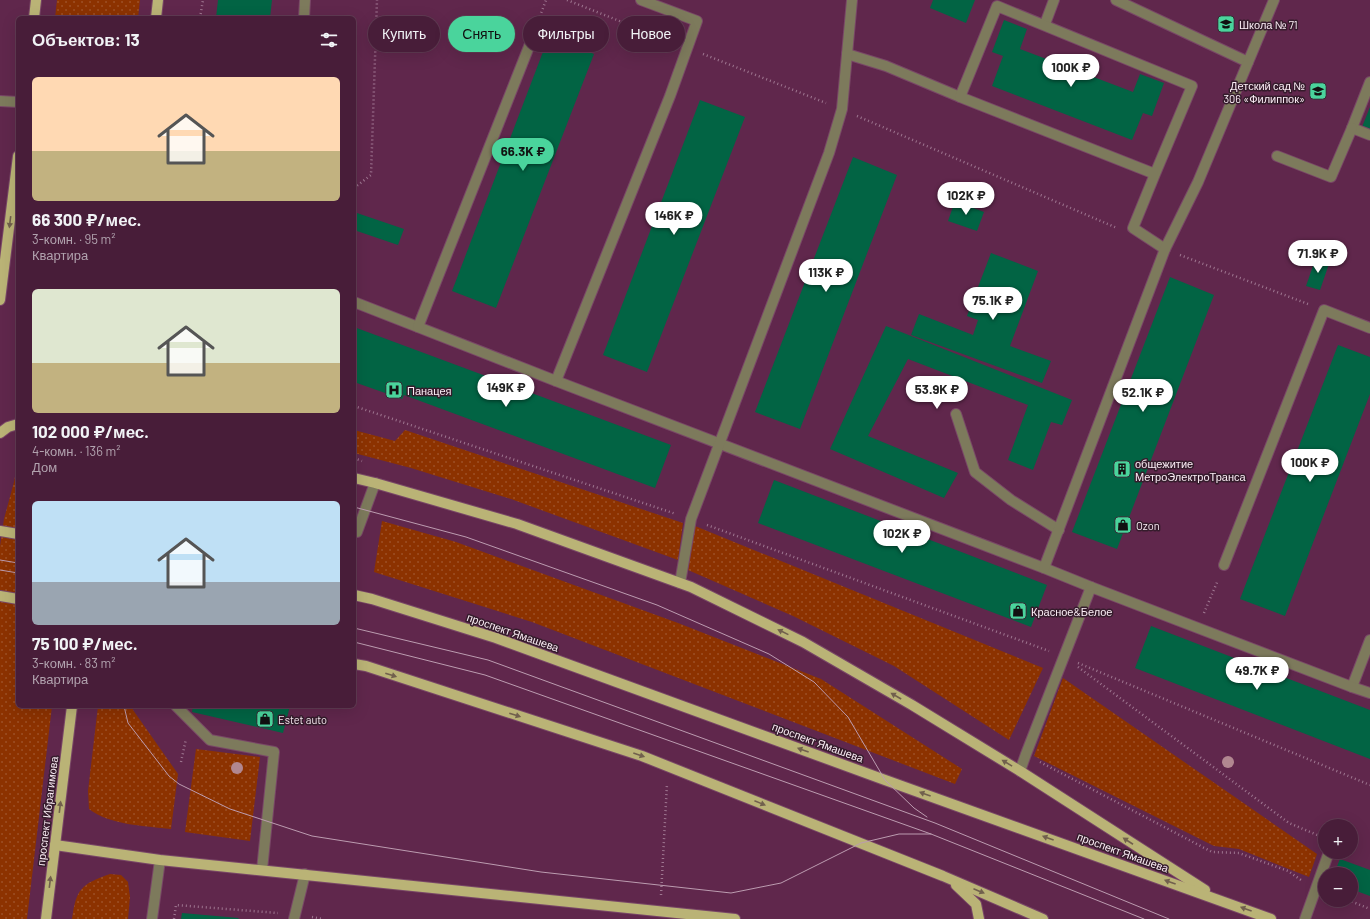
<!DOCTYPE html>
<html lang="ru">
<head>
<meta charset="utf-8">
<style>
  :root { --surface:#481d39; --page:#4f2641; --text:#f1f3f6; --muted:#b1a2ae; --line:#603b53; --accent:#4ad49c }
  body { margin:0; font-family:Barlow,sans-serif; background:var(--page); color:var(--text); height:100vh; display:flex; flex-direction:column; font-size:15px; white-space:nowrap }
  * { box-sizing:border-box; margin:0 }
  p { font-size:13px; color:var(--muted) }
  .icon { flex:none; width:22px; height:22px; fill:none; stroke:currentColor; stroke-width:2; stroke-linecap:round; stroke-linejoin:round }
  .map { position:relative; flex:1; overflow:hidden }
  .sheet { position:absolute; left:16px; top:16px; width:340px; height:692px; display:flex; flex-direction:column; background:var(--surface); border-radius:6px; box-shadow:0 4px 16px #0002,0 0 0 1px var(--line) }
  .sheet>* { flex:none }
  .guide { position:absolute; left:368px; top:16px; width:380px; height:36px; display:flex; gap:8px }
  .tools { position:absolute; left:1318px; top:819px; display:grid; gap:8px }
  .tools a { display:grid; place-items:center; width:40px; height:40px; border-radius:50%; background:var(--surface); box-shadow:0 4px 16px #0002,0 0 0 1px var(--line); font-size:20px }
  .price { position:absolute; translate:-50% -34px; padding:0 9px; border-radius:14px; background:#fff; color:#222; font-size:13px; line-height:26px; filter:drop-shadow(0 1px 2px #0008) }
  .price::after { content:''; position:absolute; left:50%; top:24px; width:12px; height:9px; margin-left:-6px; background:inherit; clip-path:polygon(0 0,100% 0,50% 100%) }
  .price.current { background:var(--accent); color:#111 }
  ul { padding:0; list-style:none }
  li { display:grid; align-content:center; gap:8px; height:212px; padding:0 16px }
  li span { display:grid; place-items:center; height:124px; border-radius:6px; color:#555 }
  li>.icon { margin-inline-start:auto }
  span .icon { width:72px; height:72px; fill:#fffc; stroke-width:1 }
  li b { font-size:17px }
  h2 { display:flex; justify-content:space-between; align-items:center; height:48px; padding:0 16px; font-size:17px }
  .pill { padding:0 14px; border-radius:18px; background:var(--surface); box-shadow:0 4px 16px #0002,0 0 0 1px var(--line); font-size:14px; line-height:36px }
  .pill.current { background:var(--accent); color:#111 }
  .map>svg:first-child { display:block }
  .grass { fill:url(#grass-dots) }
  .building { fill:#026444 }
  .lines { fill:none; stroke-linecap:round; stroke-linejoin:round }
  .service-casing { stroke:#794767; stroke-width:12 }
  .primary-casing { stroke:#794767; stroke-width:12 }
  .path { stroke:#9f7791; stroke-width:2.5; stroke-dasharray:1 3; stroke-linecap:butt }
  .service { stroke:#7d7a5c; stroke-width:10 }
  .primary { stroke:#bab376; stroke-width:10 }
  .tram { stroke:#bc9cb0; stroke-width:1 }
  .tree { fill:#b18790 }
  .oneway { fill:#71604d }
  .labels { text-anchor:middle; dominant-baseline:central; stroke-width:3; stroke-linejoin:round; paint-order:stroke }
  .poi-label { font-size:11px; fill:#fbedf5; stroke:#351c2c; text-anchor:start }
  .street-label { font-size:11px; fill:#fbedf5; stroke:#351c2c }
</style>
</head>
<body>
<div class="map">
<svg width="1370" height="919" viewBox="0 0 1370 919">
  <defs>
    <pattern id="grass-dots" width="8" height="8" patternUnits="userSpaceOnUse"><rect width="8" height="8" fill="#8c3200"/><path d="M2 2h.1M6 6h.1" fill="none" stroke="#9d5026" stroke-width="1.8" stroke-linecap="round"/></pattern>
  </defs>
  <rect width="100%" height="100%" fill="#60274c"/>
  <g class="grass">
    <path d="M57,0H140L138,18H55Z"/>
    <path d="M354,430L395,441L405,430L683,523L678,560L511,499L411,468L354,453Z"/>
    <path d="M18,460V706H52L27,919H0V546L4,519L14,482Z"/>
    <path d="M382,521L456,542L678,623L821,679L962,769L955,784L532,622L374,572Z"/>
    <path d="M695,526L1043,668L1009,740L894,666L793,616L688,570Z"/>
    <path d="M1063,678L1317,854L1309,877L1239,849L1214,846L1034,756Z"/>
    <path d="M98,706H133V710L178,774L171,829C145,826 109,825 89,809L88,791Z"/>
    <path d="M196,749L260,757L250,841L185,832Z"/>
    <path d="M110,874L121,875L128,882L130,897L128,919H72C76,888 82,884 110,874Z"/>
  </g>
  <g class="building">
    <path d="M218,0H272L270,18H216Z"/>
    <path d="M933,0H975L966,23L930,8Z"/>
    <path d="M1004,20L1027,29L1020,49L1133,92L1140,74L1164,83L1152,116L1143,113L1132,140L992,86L1003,56L992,52Z"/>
    <path d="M482,21L500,28L490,52L472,45Z"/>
    <path d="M549,36L594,54L496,308L452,291Z"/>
    <path d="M700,100L745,117L647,372L603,355Z"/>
    <path d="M1370,107V130L1362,127Z"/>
    <path d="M853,157L897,175L800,429L755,412Z"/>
    <path d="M955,201L984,212L977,231L948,221Z"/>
    <path d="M354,212L404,229L398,245L354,230Z"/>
    <path d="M991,253L1038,271L1010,346L1051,361L1042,383L911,335L919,314L973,335L978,320L967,316Z"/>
    <path d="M1316,257L1330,261L1320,290L1306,286Z"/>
    <path d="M1170,277L1214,295L1117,549L1072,532Z"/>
    <path d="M886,326L1072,400L1062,425L1051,422L1033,470L1008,460L1028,405L908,359L868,436L958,473L944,498L830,449Z"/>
    <path d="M354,327L671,445L655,488L404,395L402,399L354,382Z"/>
    <path d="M1338,345L1370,357V394L1285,616L1240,599Z"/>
    <path d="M774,480L1047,585L1031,627L758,523Z"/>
    <path d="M1151,626L1370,710V759L1135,668Z"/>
    <path d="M193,706H290L283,733L192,712Z"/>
    <path d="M1340,859L1370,870V896L1351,889V874H1334Z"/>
    <path d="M182,913L239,918L238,919H181Z"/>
  </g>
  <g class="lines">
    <defs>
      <g id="service">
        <path d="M1116,0L1248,62"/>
        <path d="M304,18L305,0"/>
        <path d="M1045,24L1054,0"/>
        <path d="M847,54L886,66L960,97"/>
        <path d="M1370,82L1352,128L1370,135"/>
        <path d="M0,101L18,102"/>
        <path d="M1277,156L1331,177L1352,128"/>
        <path d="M1155,174L960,97L997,6L1192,86L1155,174L1133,228L1165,249"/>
        <path d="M354,302L556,381L1044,568L1091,587"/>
        <path d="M418,327L532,39"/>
        <path d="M556,381L670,96L697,21L641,0"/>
        <path d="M956,414L975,472L1011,500L1059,530"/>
        <path d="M354,532H357L375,483"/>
        <path d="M1224,565L1324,310L1370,328"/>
        <path d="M1044,568L1165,249L1198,182L1274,0"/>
        <path d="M680,583L691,519L829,153L842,109L852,0"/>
        <path d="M1352,687L1370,640"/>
        <path d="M176,706L210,740L274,752L262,870"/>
        <path d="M1020,771L1026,754L1091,587L1352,687L1370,693"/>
        <path d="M152,919L160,860"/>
        <path d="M294,919L305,874"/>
        <path d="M1305,919L1329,852"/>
      </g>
      <g id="primary">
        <path d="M34,18L36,0"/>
        <path d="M156,18L158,0"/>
        <path d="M0,300L18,156"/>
        <path d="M0,433L8,427L18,424"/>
        <path d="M354,478L375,483L517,524L691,587L803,642L912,705L1020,771L1205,890"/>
        <path d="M0,531L18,534"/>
        <path d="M354,595L372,599L496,638L885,780L1271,919"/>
        <path d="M0,596L18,599"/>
        <path d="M354,664L366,666L642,756L943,876L1043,919"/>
        <path d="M55,845L160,860L735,919"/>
        <path d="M956,885L976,904L979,919"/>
        <path d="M46,919L72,706"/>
      </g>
    </defs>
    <use href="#service" class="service-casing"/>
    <use href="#primary" class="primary-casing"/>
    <g class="path">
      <path d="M567,0L672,42"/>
      <path d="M200,18L203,0"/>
      <path d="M537,24L546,0"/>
      <path d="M703,54L826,103"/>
      <path d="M857,116L1117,228"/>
      <path d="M354,188L371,175L377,0"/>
      <path d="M1180,255L1308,304"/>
      <path d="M354,406L676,514"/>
      <path d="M354,458L362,461"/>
      <path d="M707,525L1049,651"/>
      <path d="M1204,613L1218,580"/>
      <path d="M1078,663L1370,785"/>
      <path d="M1078,667L1289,823L1322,837"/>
      <path d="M181,762L186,739"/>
      <path d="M1040,762L1212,852L1239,853L1288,871L1301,880"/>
      <path d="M661,895L667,784"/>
      <path d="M1348,900L1370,909"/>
      <path d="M312,917L322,919"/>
      <path d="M174,919L176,905L278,913"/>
    </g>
    <use href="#service" class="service"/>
    <use href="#primary" class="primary"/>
    <g class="tram">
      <path d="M354,507L466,537L657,605L769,654L814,682L848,717L885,780L914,808L927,817"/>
      <path d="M0,560L18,563"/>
      <path d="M0,570L18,573"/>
      <path d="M354,628L488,660L935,823L1169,919"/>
      <path d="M354,642L485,675L931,834L1144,919"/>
      <path d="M124,706L128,723L169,776L179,784L230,809L312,836L541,872L731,893L781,883L861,843L899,834H931"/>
    </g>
  </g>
  <g class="tree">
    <circle cx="1228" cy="762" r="6"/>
    <circle cx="237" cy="768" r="6"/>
  </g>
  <defs><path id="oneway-solid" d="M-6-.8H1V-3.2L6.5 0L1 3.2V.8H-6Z"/></defs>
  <g class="oneway">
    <use href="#oneway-solid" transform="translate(10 222) rotate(97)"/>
    <use href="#oneway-solid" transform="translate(783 632) rotate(-154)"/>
    <use href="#oneway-solid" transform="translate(391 675) rotate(18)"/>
    <use href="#oneway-solid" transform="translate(896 696) rotate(-150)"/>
    <use href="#oneway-solid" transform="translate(515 715) rotate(18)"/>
    <use href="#oneway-solid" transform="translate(803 750) rotate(-160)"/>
    <use href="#oneway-solid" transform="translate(639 755) rotate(19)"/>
    <use href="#oneway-solid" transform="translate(1007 763) rotate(-149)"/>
    <use href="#oneway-solid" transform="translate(925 794) rotate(-160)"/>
    <use href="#oneway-solid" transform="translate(760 803) rotate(22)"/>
    <use href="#oneway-solid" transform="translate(60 807) rotate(-83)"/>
    <use href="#oneway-solid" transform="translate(1048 838) rotate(-160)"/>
    <use href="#oneway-solid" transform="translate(1128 841) rotate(-147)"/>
    <use href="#oneway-solid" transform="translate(50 882) rotate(-83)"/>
    <use href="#oneway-solid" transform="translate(1170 882) rotate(-160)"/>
    <use href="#oneway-solid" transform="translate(979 891) rotate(23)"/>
    <use href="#oneway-solid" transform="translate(1246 909) rotate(-160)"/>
  </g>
  <defs>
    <symbol id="school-square" viewBox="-11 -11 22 22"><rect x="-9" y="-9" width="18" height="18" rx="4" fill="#4ad49c" stroke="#351c2c"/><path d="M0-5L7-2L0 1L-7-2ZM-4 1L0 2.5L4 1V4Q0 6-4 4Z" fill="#111"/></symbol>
    <symbol id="hospital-square" viewBox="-11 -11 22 22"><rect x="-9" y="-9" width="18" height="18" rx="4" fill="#4ad49c" stroke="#351c2c"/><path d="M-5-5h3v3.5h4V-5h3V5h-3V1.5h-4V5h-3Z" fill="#111"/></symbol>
    <symbol id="building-square" viewBox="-11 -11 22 22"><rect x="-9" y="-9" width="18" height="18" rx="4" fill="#4ad49c" stroke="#351c2c"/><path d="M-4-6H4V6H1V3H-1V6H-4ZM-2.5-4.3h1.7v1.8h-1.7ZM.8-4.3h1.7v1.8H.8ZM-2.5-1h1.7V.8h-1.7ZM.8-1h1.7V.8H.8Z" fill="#111"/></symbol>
    <symbol id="shop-square" viewBox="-11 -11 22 22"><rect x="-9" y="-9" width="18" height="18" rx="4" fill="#4ad49c" stroke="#351c2c"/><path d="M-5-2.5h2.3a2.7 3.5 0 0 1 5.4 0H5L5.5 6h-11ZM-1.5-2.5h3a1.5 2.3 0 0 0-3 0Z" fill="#111"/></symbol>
  </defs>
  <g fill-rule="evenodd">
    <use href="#school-square" x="1216" y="14" width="20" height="20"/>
    <use href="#school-square" x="1308" y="81" width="20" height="20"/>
    <use href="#hospital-square" x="384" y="380" width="20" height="20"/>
    <use href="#building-square" x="1112" y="459" width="20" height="20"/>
    <use href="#shop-square" x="1113" y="515" width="20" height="20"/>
    <use href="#shop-square" x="1008" y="601" width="20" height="20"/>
    <use href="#shop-square" x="255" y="709" width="20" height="20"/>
  </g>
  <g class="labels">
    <g class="poi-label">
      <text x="1239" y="24">Школа № 71</text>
      <text x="1305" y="85" text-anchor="end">Детский сад №<tspan x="1305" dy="13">306 «Филиппок»</tspan></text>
      <text x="407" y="390">Панацея</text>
      <text x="1135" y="463">общежитие<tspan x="1135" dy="13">МетроЭлектроТранса</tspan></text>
      <text x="1136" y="525">Ozon</text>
      <text x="1031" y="611">Красное&amp;Белое</text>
      <text x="278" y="719">Estet auto</text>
    </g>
    <g class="street-label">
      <text transform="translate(513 632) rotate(19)">проспект Ямашева</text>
      <text transform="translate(818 742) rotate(20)">проспект Ямашева</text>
      <text transform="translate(47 811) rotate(-83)">проспект Ибрагимова</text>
      <text transform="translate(1123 852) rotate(20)">проспект Ямашева</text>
    </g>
  </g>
</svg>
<div class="tools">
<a>+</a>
<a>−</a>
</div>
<b class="price" style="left:1071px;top:88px">100K ₽</b>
<b class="price current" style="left:523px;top:172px">66.3K ₽</b>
<b class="price" style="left:966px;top:216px">102K ₽</b>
<b class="price" style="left:674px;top:236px">146K ₽</b>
<b class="price" style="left:1318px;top:274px">71.9K ₽</b>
<b class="price" style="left:826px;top:293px">113K ₽</b>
<b class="price" style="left:993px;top:321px">75.1K ₽</b>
<b class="price" style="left:506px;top:408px">149K ₽</b>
<b class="price" style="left:937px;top:410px">53.9K ₽</b>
<b class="price" style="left:1143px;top:413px">52.1K ₽</b>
<b class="price" style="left:1310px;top:483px">100K ₽</b>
<b class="price" style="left:902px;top:554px">102K ₽</b>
<b class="price" style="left:1257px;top:691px">49.7K ₽</b>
<div class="guide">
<a class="pill">Купить</a>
<a class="pill current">Снять</a>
<a class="pill">Фильтры</a>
<a class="pill">Новое</a>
</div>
<section class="sheet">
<h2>Объектов: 13<svg class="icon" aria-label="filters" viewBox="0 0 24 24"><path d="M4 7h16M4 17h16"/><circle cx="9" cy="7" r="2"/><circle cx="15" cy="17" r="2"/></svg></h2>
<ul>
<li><span style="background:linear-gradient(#ffd9b3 60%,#c2b280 0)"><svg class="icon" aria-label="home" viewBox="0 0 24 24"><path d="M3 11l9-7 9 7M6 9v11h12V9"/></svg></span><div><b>66 300 ₽/мес.</b><p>3-комн. · 95 m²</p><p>Квартира</p></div></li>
<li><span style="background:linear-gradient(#dfe7d0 60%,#c2b280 0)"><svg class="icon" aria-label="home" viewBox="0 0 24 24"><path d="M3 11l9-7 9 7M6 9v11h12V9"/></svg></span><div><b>102 000 ₽/мес.</b><p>4-комн. · 136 m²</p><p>Дом</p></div></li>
<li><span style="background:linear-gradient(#bfe0f5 65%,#9aa5b1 0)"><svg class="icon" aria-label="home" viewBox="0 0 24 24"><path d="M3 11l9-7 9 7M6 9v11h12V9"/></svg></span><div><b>75 100 ₽/мес.</b><p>3-комн. · 83 m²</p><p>Квартира</p></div></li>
</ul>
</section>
</div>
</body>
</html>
